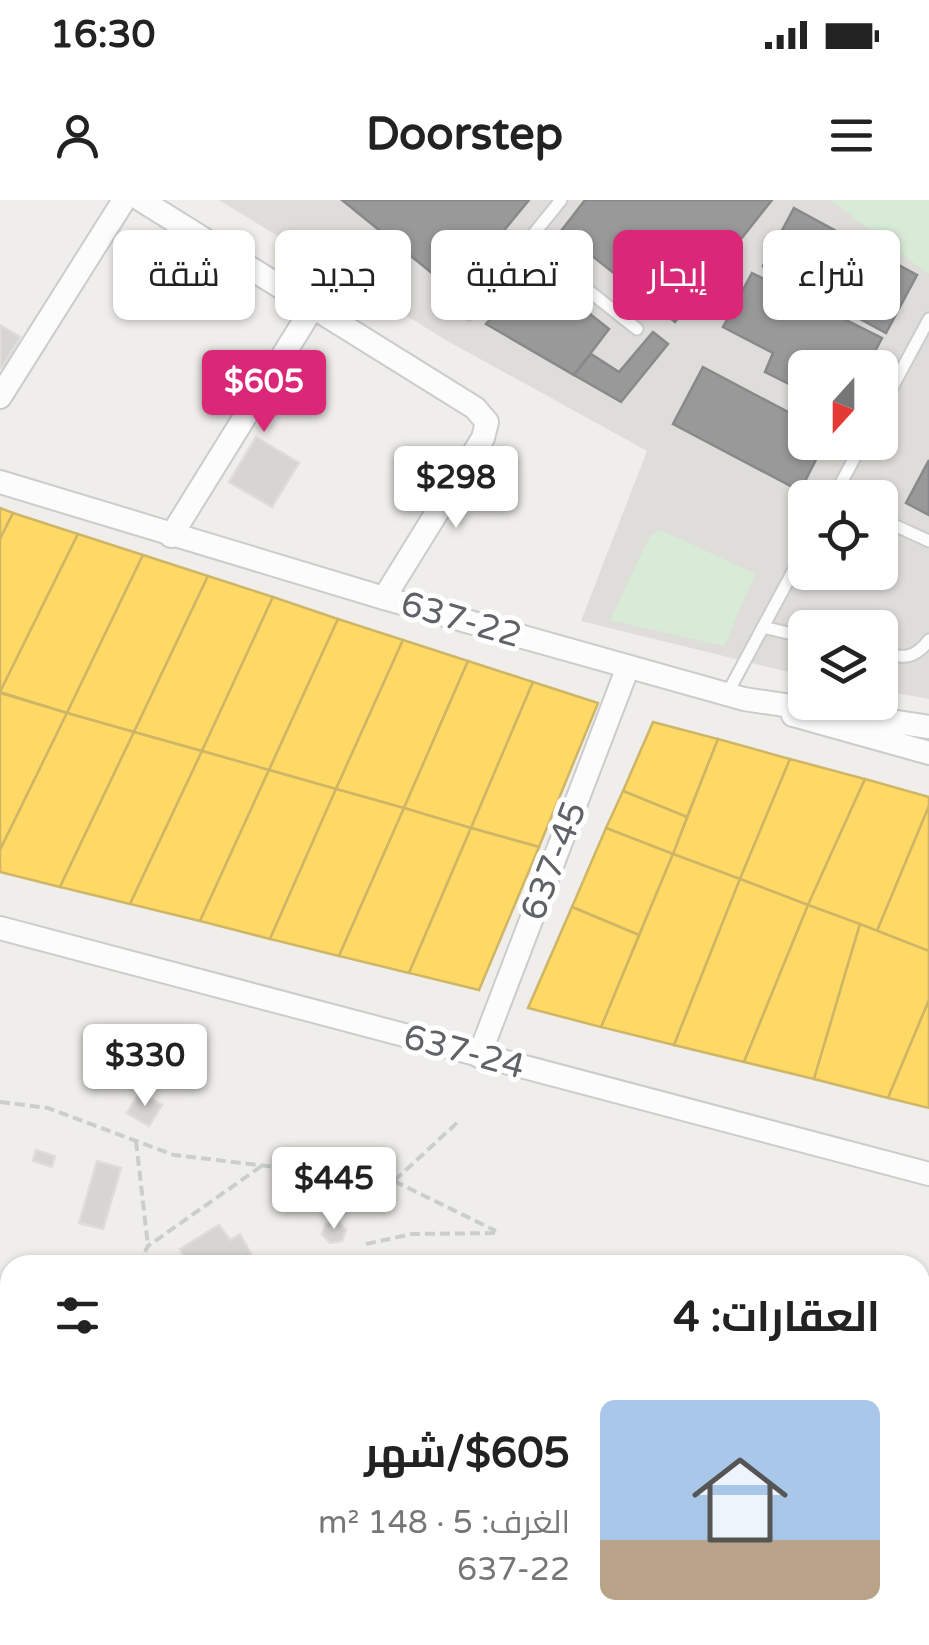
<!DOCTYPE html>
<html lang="ar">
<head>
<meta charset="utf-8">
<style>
  :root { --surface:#fff; --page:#f6f6f6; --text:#222; --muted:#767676; --accent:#db2777 }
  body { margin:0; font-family:"Varela Round",Cairo,sans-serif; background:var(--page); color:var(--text); direction:rtl; height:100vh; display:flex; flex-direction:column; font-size:38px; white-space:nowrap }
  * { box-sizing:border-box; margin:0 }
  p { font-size:32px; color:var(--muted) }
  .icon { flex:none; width:55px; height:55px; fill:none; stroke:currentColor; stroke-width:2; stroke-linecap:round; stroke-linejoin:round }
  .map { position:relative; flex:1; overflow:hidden; direction:ltr }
  .sheet { position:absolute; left:0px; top:1055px; width:930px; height:390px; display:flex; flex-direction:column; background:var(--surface); border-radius:30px 30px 0 0; box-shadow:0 2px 8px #0004; direction:rtl }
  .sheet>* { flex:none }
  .guide { position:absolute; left:30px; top:30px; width:870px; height:90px; direction:rtl; display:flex; gap:20px }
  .needle { width:65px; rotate:201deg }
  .fabs { position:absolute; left:788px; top:150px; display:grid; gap:20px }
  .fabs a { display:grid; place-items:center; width:110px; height:110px; border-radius:15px; background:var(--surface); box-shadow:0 2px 8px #0004; font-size:50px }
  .price { position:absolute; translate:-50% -85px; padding:0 22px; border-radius:10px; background:#fff; color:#222; font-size:32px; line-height:65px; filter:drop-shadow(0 2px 5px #0008) }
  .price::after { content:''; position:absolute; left:50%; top:60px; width:30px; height:22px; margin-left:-15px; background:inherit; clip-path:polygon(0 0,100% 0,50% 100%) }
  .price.on { background:var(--accent); color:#fff }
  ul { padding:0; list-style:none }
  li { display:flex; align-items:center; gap:30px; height:250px; padding:0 50px }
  li span { display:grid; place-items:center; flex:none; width:280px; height:200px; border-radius:15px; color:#555 }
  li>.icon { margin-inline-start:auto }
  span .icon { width:120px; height:120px; fill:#fffc; stroke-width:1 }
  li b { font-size:42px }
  h2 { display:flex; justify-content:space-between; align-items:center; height:120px; padding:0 50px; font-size:42px }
  .tag { padding:0 35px; border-radius:15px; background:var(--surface); box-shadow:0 2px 8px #0004; font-size:35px; line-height:90px }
  .tag.on { background:var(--accent); color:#fff }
  .status { display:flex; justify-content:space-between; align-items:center; height:70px; padding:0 50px; background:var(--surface); direction:ltr }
  .status svg { height:28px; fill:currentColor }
  header { display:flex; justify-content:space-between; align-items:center; height:130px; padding:0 50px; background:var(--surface); font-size:45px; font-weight:700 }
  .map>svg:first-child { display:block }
  .industrial { fill:#dfddda; fill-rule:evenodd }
  .green { fill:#d8ebd6 }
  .water { fill:#bfe0f9 }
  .homes { fill:#ffd966; stroke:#cfb667; stroke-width:2.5 }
  .industry { fill:#999; stroke:#88898a; stroke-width:2.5 }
  .building { fill:#d6d5d3; stroke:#deddd9; stroke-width:2.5 }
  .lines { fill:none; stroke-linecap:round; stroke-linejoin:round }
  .service-casing { stroke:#cbcccc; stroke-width:15 }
  .minor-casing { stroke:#cbcccc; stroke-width:26 }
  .path { stroke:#cacfcc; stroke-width:4; stroke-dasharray:10 5; stroke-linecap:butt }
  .service { stroke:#fdfcfc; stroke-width:11 }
  .minor { stroke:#fdfcfc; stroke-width:22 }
  .labels { text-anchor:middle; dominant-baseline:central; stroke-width:10; stroke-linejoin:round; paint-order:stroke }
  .street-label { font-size:35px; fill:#5f6368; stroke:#fff }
</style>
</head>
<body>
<div class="status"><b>16:30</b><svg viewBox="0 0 49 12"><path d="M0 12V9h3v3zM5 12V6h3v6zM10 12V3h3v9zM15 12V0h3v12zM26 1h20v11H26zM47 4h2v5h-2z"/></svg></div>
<header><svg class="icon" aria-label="menu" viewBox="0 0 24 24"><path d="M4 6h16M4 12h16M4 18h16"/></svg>Doorstep<svg class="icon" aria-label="person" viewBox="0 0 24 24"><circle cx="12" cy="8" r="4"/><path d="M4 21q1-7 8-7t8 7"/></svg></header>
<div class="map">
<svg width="929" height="1445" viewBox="0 0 929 1445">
  <rect width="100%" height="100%" fill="#efeeea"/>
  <path class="industrial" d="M219,0H929V499L880,490V428H805V476L581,421L647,251L444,139ZM805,168H880V242H805ZM805,298H880V372H805Z"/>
  <g class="green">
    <path d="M831,0H929V72L928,74Z"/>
    <path d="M661,330L755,374L724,446L610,420L650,336Z"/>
    <path d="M452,1059L502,1060L511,1065H409Z"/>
    <path d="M50,1435H902L906,1445H48Z"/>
  </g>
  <path class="water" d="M0,1234L10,1236V1435H25L23,1445H0Z"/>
  <g class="homes">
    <path d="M0,308L13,313L0,339Z"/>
    <path d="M13,313L78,334L0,492V339Z"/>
    <path d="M78,334L143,355L67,513L0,492Z"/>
    <path d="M143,355L208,376L134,532L67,513Z"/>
    <path d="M208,376L273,397L202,551L134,532Z"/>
    <path d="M273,397L338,419L269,570L202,551Z"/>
    <path d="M338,419L403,440L336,589L269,570Z"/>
    <path d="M403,440L468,461L404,608L336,589Z"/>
    <path d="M468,461L533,482L471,628L404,608Z"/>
    <path d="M533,482L598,503L539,647L471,628Z"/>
    <path d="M0,493L67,513L0,650Z"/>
    <path d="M67,513L134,532L60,687L0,672V650Z"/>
    <path d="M653,522L718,539L687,617L623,591Z"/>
    <path d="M134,532L202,551L130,704L60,687Z"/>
    <path d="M718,539L790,559L740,679L673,654Z"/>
    <path d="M202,551L269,570L200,721L130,704Z"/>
    <path d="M790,559L865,579L808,705L740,679Z"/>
    <path d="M269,570L336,589L270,739L200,721Z"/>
    <path d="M865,579L929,597V606L877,731L808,705Z"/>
    <path d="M336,589L404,608L339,756L270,739Z"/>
    <path d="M623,591L687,617L673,654L606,628Z"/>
    <path d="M929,606V751L877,731Z"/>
    <path d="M404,608L471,628L409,773L339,756Z"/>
    <path d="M471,628L539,647L479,790L409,773Z"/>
    <path d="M606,628L673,654L639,735L572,707Z"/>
    <path d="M673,654L740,679L674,845L601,827Z"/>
    <path d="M740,679L808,705L744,862L674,845Z"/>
    <path d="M808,705L860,724L814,879L744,862Z"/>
    <path d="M572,707L639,735L601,827L528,808Z"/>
    <path d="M860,724L929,751V800L888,898L814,879Z"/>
    <path d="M929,800V908L888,898Z"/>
  </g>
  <g class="industry">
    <path d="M342,0H529L454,91Z"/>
    <path d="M585,0H772L675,122L561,31Z"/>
    <path d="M794,8L917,75L886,133L763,66Z"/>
    <path d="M534,70L609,129L574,175L486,124Z"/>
    <path d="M752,73L882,138L866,168H805V192L765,172L773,153L723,127Z"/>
    <path d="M653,132L668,144L621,202L574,175L591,154L619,172Z"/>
    <path d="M703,167L805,221V242H825L800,291L673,224Z"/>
    <path d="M929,260V315L906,303Z"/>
  </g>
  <g class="building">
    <path d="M0,125L20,137L2,168H0Z"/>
    <path d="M256,237L299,263L272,307L229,282Z"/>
    <path d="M140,892L162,905L149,926L127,913Z"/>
    <path d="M36,950L55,956L52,967L33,961Z"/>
    <path d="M97,961L121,968L103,1029L79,1023Z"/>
    <path d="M338,1021L346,1030L342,1041L330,1043L322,1034L326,1023Z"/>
    <path d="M219,1025L230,1040L240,1034L257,1065H187L180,1049Z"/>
    <path d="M505,1435H523V1445H504Z"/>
    <path d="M843,1435H883L862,1445H848Z"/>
    <path d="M738,1436L749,1440L750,1445H729Z"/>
    <path d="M815,1438L816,1445H786V1442Z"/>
  </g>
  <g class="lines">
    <defs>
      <g id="service">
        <path d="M527,42L637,129"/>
        <path d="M469,114L561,0"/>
        <path d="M880,210L929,119"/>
        <path d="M833,298L863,242"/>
        <path d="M896,326L929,341"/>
        <path d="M763,427L805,437"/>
        <path d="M880,453C903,458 914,460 929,440"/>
        <path d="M727,494L805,349"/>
      </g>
      <g id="minor">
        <path d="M141,0L475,208L487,222L483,238L384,398"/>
        <path d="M0,197L124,0"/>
        <path d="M0,282L384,398L744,499L929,527"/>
        <path d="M171,336L313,107"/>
        <path d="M793,515L929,553"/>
        <path d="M0,728L929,974"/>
        <path d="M479,856L628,467"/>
      </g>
    </defs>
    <use href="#service" class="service-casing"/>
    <use href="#minor" class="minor-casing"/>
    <g class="path">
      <path d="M0,902L48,908L174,955L394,981L460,920"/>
      <path d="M136,941L148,1046"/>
      <path d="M394,981L496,1031"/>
      <path d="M366,1044L412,1034L500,1033"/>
      <path d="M138,1065L148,1046L263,965"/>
      <path d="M0,1146L10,1150"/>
      <path d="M139,1435L141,1445"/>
      <path d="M362,1435L373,1445"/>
      <path d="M419,1435L422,1445"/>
      <path d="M457,1435L460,1445"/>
      <path d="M231,1445V1435"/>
      <path d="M349,1445L351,1435"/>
      <path d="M469,1445L485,1435"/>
      <path d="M698,1445L704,1435"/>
      <path d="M767,1445L769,1435"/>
    </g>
    <use href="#service" class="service"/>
    <use href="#minor" class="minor"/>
  </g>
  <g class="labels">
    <g class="street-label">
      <text transform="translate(461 420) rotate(16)">637-22</text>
      <text transform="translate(554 661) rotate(-69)">637-45</text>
      <text transform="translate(464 852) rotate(15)">637-24</text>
    </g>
  </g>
</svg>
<div class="fabs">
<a><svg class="needle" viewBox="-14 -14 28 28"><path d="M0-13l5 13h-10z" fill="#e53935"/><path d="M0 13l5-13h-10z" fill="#767676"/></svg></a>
<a><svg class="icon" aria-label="locate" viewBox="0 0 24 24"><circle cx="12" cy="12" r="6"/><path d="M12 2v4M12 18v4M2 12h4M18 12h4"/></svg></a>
<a><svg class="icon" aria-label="layers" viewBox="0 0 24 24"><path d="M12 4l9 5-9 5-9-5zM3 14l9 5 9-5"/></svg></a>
</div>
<b class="price on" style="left:264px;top:235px">$605</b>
<b class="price" style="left:456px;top:331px">$298</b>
<b class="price" style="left:145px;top:909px">$330</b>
<b class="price" style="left:334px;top:1032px">$445</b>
<div class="guide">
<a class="tag">شراء</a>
<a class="tag on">إيجار</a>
<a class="tag">تصفية</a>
<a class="tag">جديد</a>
<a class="tag">شقة</a>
</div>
<section class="sheet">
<h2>العقارات: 4<svg class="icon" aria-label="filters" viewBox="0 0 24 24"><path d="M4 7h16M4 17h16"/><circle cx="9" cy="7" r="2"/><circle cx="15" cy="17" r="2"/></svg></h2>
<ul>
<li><span style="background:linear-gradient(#a9c7e8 70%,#b9a48a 0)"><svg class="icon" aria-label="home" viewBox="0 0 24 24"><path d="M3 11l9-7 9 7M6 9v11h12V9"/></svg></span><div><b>$605/شهر</b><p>الغرف: 5 · 148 m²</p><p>637-22</p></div></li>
</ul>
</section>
</div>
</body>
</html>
